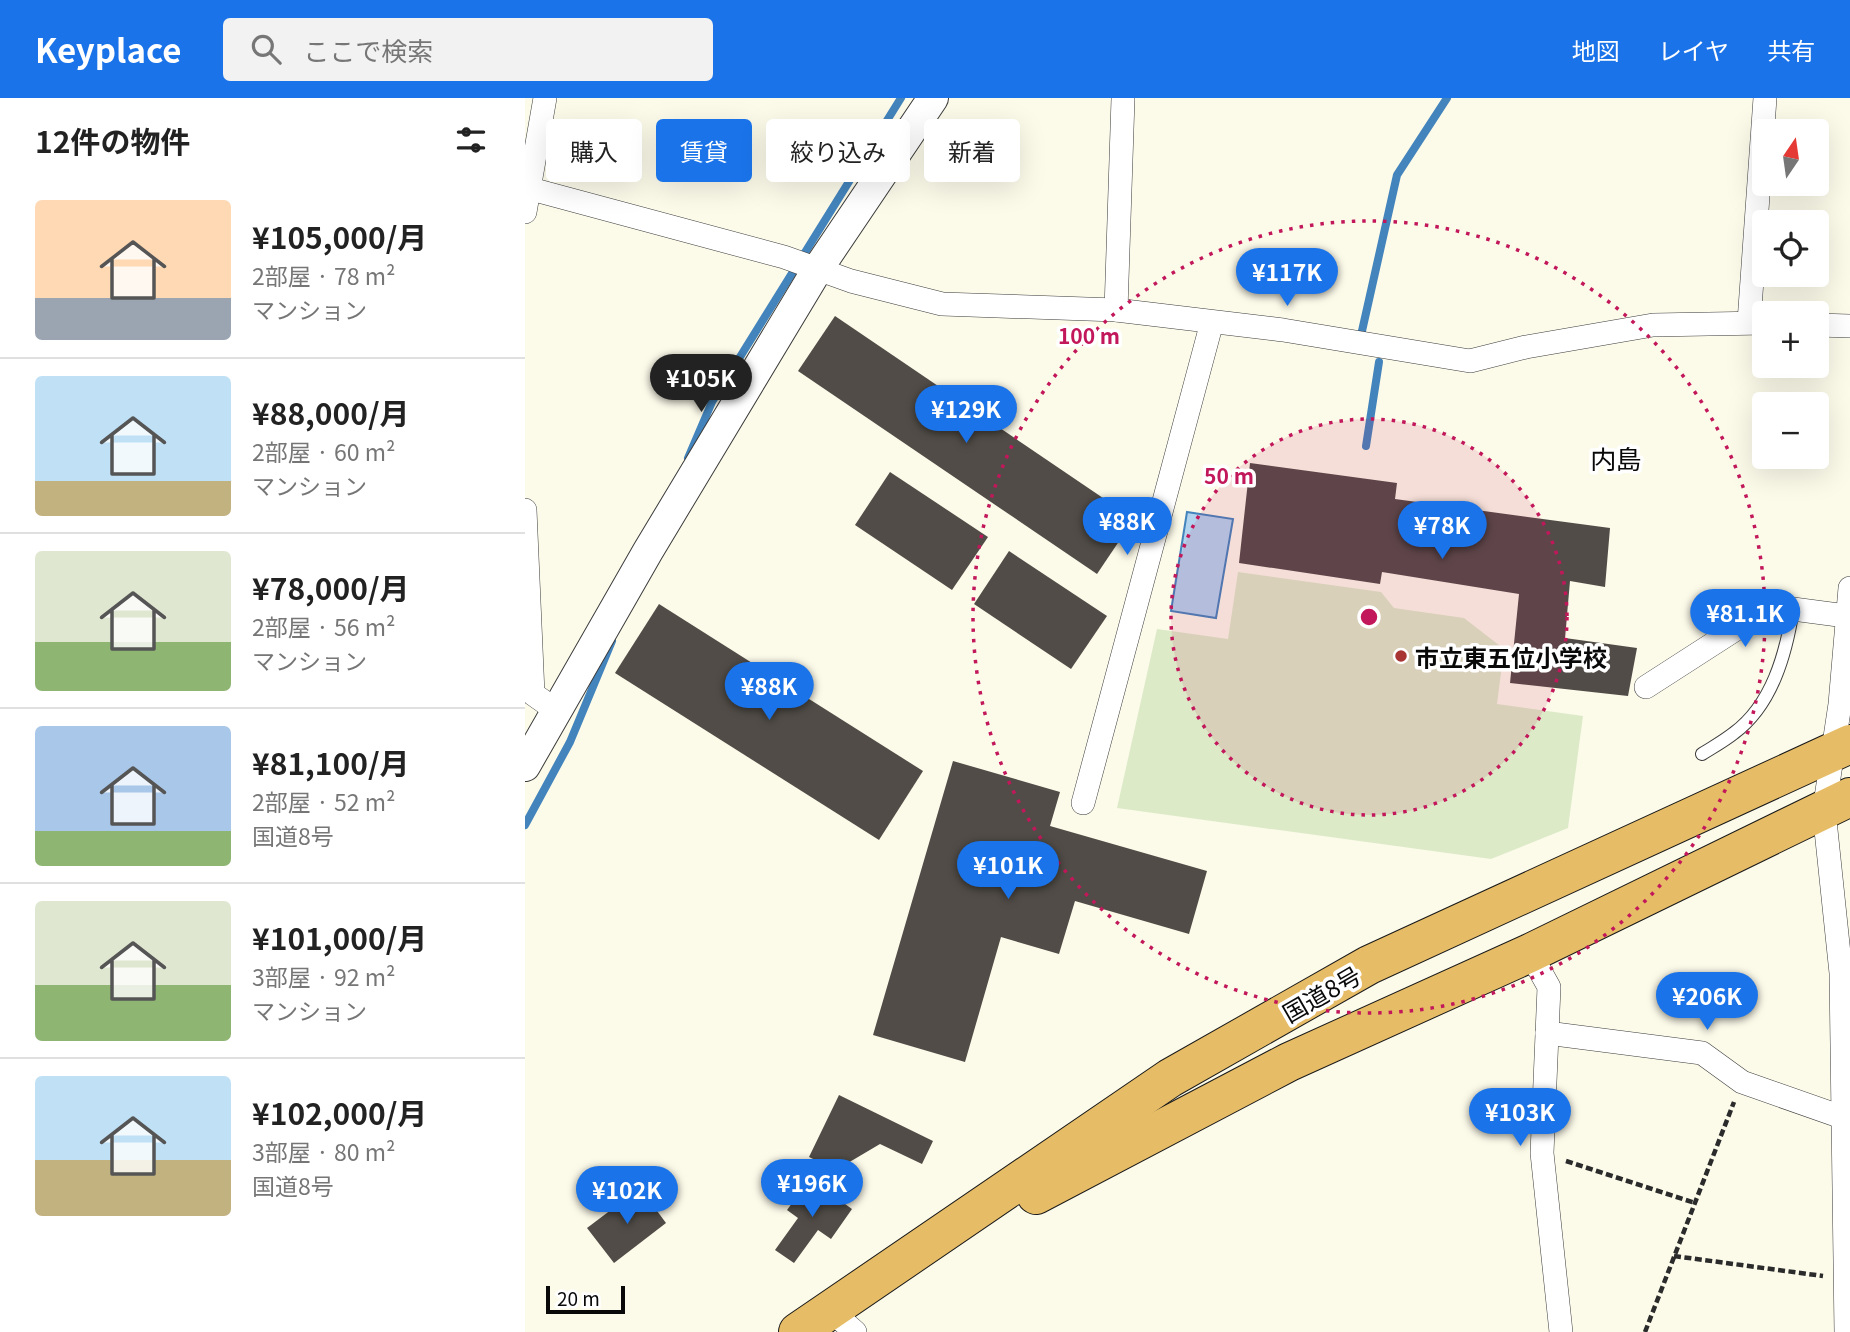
<!DOCTYPE html>
<html lang="ja">
<head>
<meta charset="utf-8">
<style>
  :root { --surface:#fff; --page:#f2f2f2; --text:#222; --muted:#767676; --line:#e0e0e0; --accent:#1a73e8 }
  body { margin:0; font-family:Georgia,"Noto Sans JP",serif; background:var(--page); color:var(--text); height:100vh; display:flex; flex-direction:column; font-size:26px; white-space:nowrap }
  * { box-sizing:border-box; margin:0 }
  p { font-size:23px; color:var(--muted) }
  .icon { flex:none; width:38px; height:38px; fill:none; stroke:currentColor; stroke-width:2; stroke-linecap:round; stroke-linejoin:round }
  .map { position:relative; flex:1; overflow:hidden }
  .sheet { display:flex; flex-direction:column; background:var(--surface); width:525px }
  .sheet>* { flex:none }
  .hud { position:absolute; left:21px; top:21px; width:665px; height:63px; display:flex; gap:14px }
  .needle { width:46px; rotate:13deg }
  .fabs { position:absolute; left:1227px; top:21px; display:grid; gap:14px }
  .fabs a { display:grid; place-items:center; width:77px; height:77px; border-radius:7px; background:var(--surface); box-shadow:0 7px 28px #0002; font-size:35px }
  .scale { position:absolute; left:21px; bottom:18px; width:79px; box-sizing:border-box; padding-left:7px; border:4px solid #090909; border-top:0; font-size:19px; line-height:24px; white-space:nowrap; color:#090909; -webkit-text-stroke:5px #fff; paint-order:stroke }
  .price { position:absolute; translate:-50% -60px; padding:0 16px; border-radius:24px; background:var(--accent); color:#fff; font-size:23px; line-height:46px; filter:drop-shadow(0 2px 4px #0008) }
  .price::after { content:''; position:absolute; left:50%; top:42px; width:21px; height:16px; margin-left:-10px; background:inherit; clip-path:polygon(0 0,100% 0,50% 100%) }
  .price.current { background:#222; color:#fff }
  ul { padding:0; list-style:none }
  li { display:flex; align-items:center; gap:21px; height:175px; padding:0 35px }
  li+li { border-top:2px solid var(--line) }
  li span { display:grid; place-items:center; flex:none; width:196px; height:140px; border-radius:7px; color:#555 }
  li>.icon { margin-inline-start:auto }
  span .icon { width:84px; height:84px; fill:#fffc; stroke-width:1 }
  li b { font-size:30px }
  h2 { display:flex; justify-content:space-between; align-items:center; height:84px; padding:0 35px; font-size:30px }
  .pill { padding:0 24px; border-radius:7px; background:var(--surface); box-shadow:0 7px 28px #0002; font-size:24px; line-height:63px }
  .pill.current { background:var(--accent); color:#fff }
  header { display:flex; align-items:center; gap:42px; box-sizing:border-box; height:98px; padding:0 35px; background:var(--accent); color:#fff }
  header strong { font-size:33px }
  nav { display:flex; gap:38px; margin-inline-start:auto; font-size:24px }
  .search { width:490px; height:63px; background:var(--page); display:flex; align-items:center; gap:18px; box-sizing:border-box; padding:0 24px; border-radius:7px; color:var(--muted); font-size:26px }
  main { display:flex; flex:1; min-height:0 }
  .map>svg:first-child { display:block }
  .pitch { fill:#dceac8 }
  .water { fill:#b3d4ee; stroke:#4384bc; stroke-width:2 }
  .lines { fill:none; stroke-linecap:round; stroke-linejoin:round }
  .stream { stroke:#4384bc; stroke-width:8 }
  .building { fill:#514c47 }
  .service-casing { stroke:#3c3c3c; stroke-width:14 }
  .minor-casing { stroke:#3c3c3c; stroke-width:24 }
  .tertiary-casing { stroke:#3c3c3c; stroke-width:32 }
  .trunk-casing { stroke:#1a1a1a; stroke-width:40 }
  .path { stroke:#2b2b2b; stroke-width:4.5; stroke-dasharray:7 3.5; stroke-linecap:butt }
  .service { stroke:#fff; stroke-width:12 }
  .minor { stroke:#fff; stroke-width:23 }
  .tertiary { stroke:#fff; stroke-width:30 }
  .trunk { stroke:#e6bc66; stroke-width:38 }
  .ring { fill:none; stroke:#c2185b; stroke-width:3.5; stroke-dasharray:3.5 7 }
  .poi-dot { fill:#a83533; stroke:#fff; stroke-width:2.5 }
  .labels { text-anchor:middle; dominant-baseline:central; stroke-width:7; stroke-linejoin:round; paint-order:stroke }
  .poi-label { font-size:24px; font-weight:bold; fill:#090909; stroke:#fff; text-anchor:start }
  .street-label { font-size:24px; fill:#090909; stroke:#fff }
  .neighbourhood-label { font-size:26px; fill:#090909; stroke:#fff }
  .centre { fill:#c2185b; stroke:#fff; stroke-width:3.5 }
  .ring-label { font-size:21px; text-anchor:middle; font-weight:bold; fill:#c2185b; stroke:#fff; stroke-width:7; stroke-linejoin:round; paint-order:stroke }
</style>
</head>
<body>
<header>
<strong>Keyplace</strong>
<div class="search"><svg class="icon" aria-label="search" viewBox="0 0 24 24"><circle cx="10" cy="10" r="6"/><path d="M15 15l6 6"/></svg>ここで検索</div>
<nav><a>地図</a><a>レイヤ</a><a>共有</a></nav>
</header>
<main>
<section class="sheet">
<h2>12件の物件<svg class="icon" aria-label="filters" viewBox="0 0 24 24"><path d="M4 7h16M4 17h16"/><circle cx="9" cy="7" r="2"/><circle cx="15" cy="17" r="2"/></svg></h2>
<ul>
<li><span style="background:linear-gradient(#ffd9b3 70%,#9aa5b1 0)"><svg class="icon" aria-label="home" viewBox="0 0 24 24"><path d="M3 11l9-7 9 7M6 9v11h12V9"/></svg></span><div><b>¥105,000/月</b><p>2部屋 · 78 m²</p><p>マンション</p></div></li>
<li><span style="background:linear-gradient(#bfe0f5 75%,#c2b280 0)"><svg class="icon" aria-label="home" viewBox="0 0 24 24"><path d="M3 11l9-7 9 7M6 9v11h12V9"/></svg></span><div><b>¥88,000/月</b><p>2部屋 · 60 m²</p><p>マンション</p></div></li>
<li><span style="background:linear-gradient(#dfe7d0 65%,#8fb573 0)"><svg class="icon" aria-label="home" viewBox="0 0 24 24"><path d="M3 11l9-7 9 7M6 9v11h12V9"/></svg></span><div><b>¥78,000/月</b><p>2部屋 · 56 m²</p><p>マンション</p></div></li>
<li><span style="background:linear-gradient(#a9c7e8 75%,#8fb573 0)"><svg class="icon" aria-label="home" viewBox="0 0 24 24"><path d="M3 11l9-7 9 7M6 9v11h12V9"/></svg></span><div><b>¥81,100/月</b><p>2部屋 · 52 m²</p><p>国道8号</p></div></li>
<li><span style="background:linear-gradient(#dfe7d0 60%,#8fb573 0)"><svg class="icon" aria-label="home" viewBox="0 0 24 24"><path d="M3 11l9-7 9 7M6 9v11h12V9"/></svg></span><div><b>¥101,000/月</b><p>3部屋 · 92 m²</p><p>マンション</p></div></li>
<li><span style="background:linear-gradient(#bfe0f5 60%,#c2b280 0)"><svg class="icon" aria-label="home" viewBox="0 0 24 24"><path d="M3 11l9-7 9 7M6 9v11h12V9"/></svg></span><div><b>¥102,000/月</b><p>3部屋 · 80 m²</p><p>国道8号</p></div></li>
</ul>
</section>
<div class="map">
<svg width="1325" height="1234" viewBox="0 0 1325 1234">
  <rect width="100%" height="100%" fill="#fcfae9"/>
  <path class="pitch" d="M713,474L856,494L869,510L939,520L979,551L972,606L1058,618L1043,730L966,761L592,710L632,531L703,541Z"/>
  <path class="water" d="M662,414L708,421L691,520L646,513Z"/>
  <g class="lines">
    <g class="stream">
      <path d="M837,233L872,77L922,0"/>
      <path d="M841,348L854,264"/>
      <path d="M163,360L187,304L376,0"/>
      <path d="M0,727L45,644L87,543"/>
    </g>
  </g>
  <g class="building">
    <path d="M310,218L609,421L572,476L273,273Z"/>
    <path d="M725,365L872,385L870,401L1085,430L1080,489L1045,483L1040,540L1112,550L1103,598L985,585L994,496L857,474L855,486L714,465Z"/>
    <path d="M365,374L463,439L427,492L330,427Z"/>
    <path d="M484,453L582,518L546,571L449,506Z"/>
    <path d="M134,506L398,673L354,742L90,575Z"/>
    <path d="M428,663L535,694L525,728L682,773L664,836L550,803L534,856L476,839L440,964L348,937Z"/>
    <path d="M314,997L408,1043L397,1066L355,1046L311,1072L284,1059Z"/>
    <path d="M285,1081L327,1111L306,1141L293,1132L269,1165L250,1152L273,1120L262,1112Z"/>
    <path d="M115,1090L141,1125L89,1165L62,1130Z"/>
  </g>
  <g class="lines">
    <defs>
      <path id="service" d="M1177,656C1188,649 1199,643 1209,635C1247,607 1261,556 1268,511"/>
      <g id="minor">
        <path d="M0,93L6,91L259,159L326,183L417,206L591,212L758,232L945,263L1001,249L1128,227L1239,225"/>
        <path d="M0,114L20,0"/>
        <path d="M591,212L598,1"/>
        <path d="M1224,224L1240,0"/>
        <path d="M1292,227L1325,228"/>
        <path d="M0,412L8,596L32,613"/>
        <path d="M1121,589L1239,513L1268,511L1321,518"/>
        <path d="M558,705L687,224"/>
        <path d="M1005,855L1024,889L1017,1055L1036,1234"/>
        <path d="M1022,935L1177,955L1217,984L1325,1022"/>
        <path d="M305,1212L330,1234"/>
        <path d="M1321,1234L1316,875L1299,713L1315,606L1325,490"/>
      </g>
      <path id="tertiary" d="M0,668L123,453L292,172L408,0"/>
      <g id="trunk">
        <path d="M511,1097L764,964L1005,855L1325,699"/>
        <path d="M273,1234L645,980L844,867L1325,646"/>
      </g>
    </defs>
    <use href="#service" class="service-casing"/>
    <use href="#minor" class="minor-casing"/>
    <use href="#tertiary" class="tertiary-casing"/>
    <use href="#trunk" class="trunk-casing"/>
    <g class="path">
      <path d="M1041,1063L1170,1105"/>
      <path d="M1149,1158L1298,1178"/>
      <path d="M1120,1234L1209,1004"/>
    </g>
    <use href="#service" class="service"/>
    <use href="#minor" class="minor"/>
    <use href="#tertiary" class="tertiary"/>
    <use href="#trunk" class="trunk"/>
  </g>
  <circle cx="844" cy="519" r="198" fill="#c2185b" fill-opacity=".12"/>
  <g class="ring">
    <circle cx="844" cy="519" r="198"/>
    <circle cx="844" cy="519" r="396"/>
  </g>
  <circle class="poi-dot" cx="876" cy="558" r="7"/>
  <g class="labels">
    <g class="poi-label">
      <text x="890" y="558">市立東五位小学校</text>
    </g>
    <g class="street-label">
      <text transform="translate(796 895) rotate(-30)">国道8号</text>
    </g>
    <g class="neighbourhood-label">
      <text x="1091" y="359">内島</text>
    </g>
  </g>
  <circle cx="844" cy="519" r="10" class="centre"/>
  <g class="ring-label">
    <text x="564" y="246">100 m</text>
    <text x="704" y="386">50 m</text>
  </g>
</svg>
<div class="fabs">
<a><svg class="needle" viewBox="-14 -14 28 28"><path d="M0-13l5 13h-10z" fill="#e53935"/><path d="M0 13l5-13h-10z" fill="#767676"/></svg></a>
<a><svg class="icon" aria-label="locate" viewBox="0 0 24 24"><circle cx="12" cy="12" r="6"/><path d="M12 2v4M12 18v4M2 12h4M18 12h4"/></svg></a>
<a>+</a>
<a>−</a>
</div>
<div class="scale">20 m</div>
<b class="price" style="left:762px;top:210px">¥117K</b>
<b class="price current" style="left:176px;top:316px">¥105K</b>
<b class="price" style="left:441px;top:347px">¥129K</b>
<b class="price" style="left:602px;top:459px">¥88K</b>
<b class="price" style="left:917px;top:463px">¥78K</b>
<b class="price" style="left:1220px;top:551px">¥81.1K</b>
<b class="price" style="left:244px;top:624px">¥88K</b>
<b class="price" style="left:483px;top:803px">¥101K</b>
<b class="price" style="left:1182px;top:934px">¥206K</b>
<b class="price" style="left:995px;top:1050px">¥103K</b>
<b class="price" style="left:287px;top:1121px">¥196K</b>
<b class="price" style="left:102px;top:1128px">¥102K</b>
<div class="hud">
<a class="pill">購入</a>
<a class="pill current">賃貸</a>
<a class="pill">絞り込み</a>
<a class="pill">新着</a>
</div>
</div>
</main>
</body>
</html>
